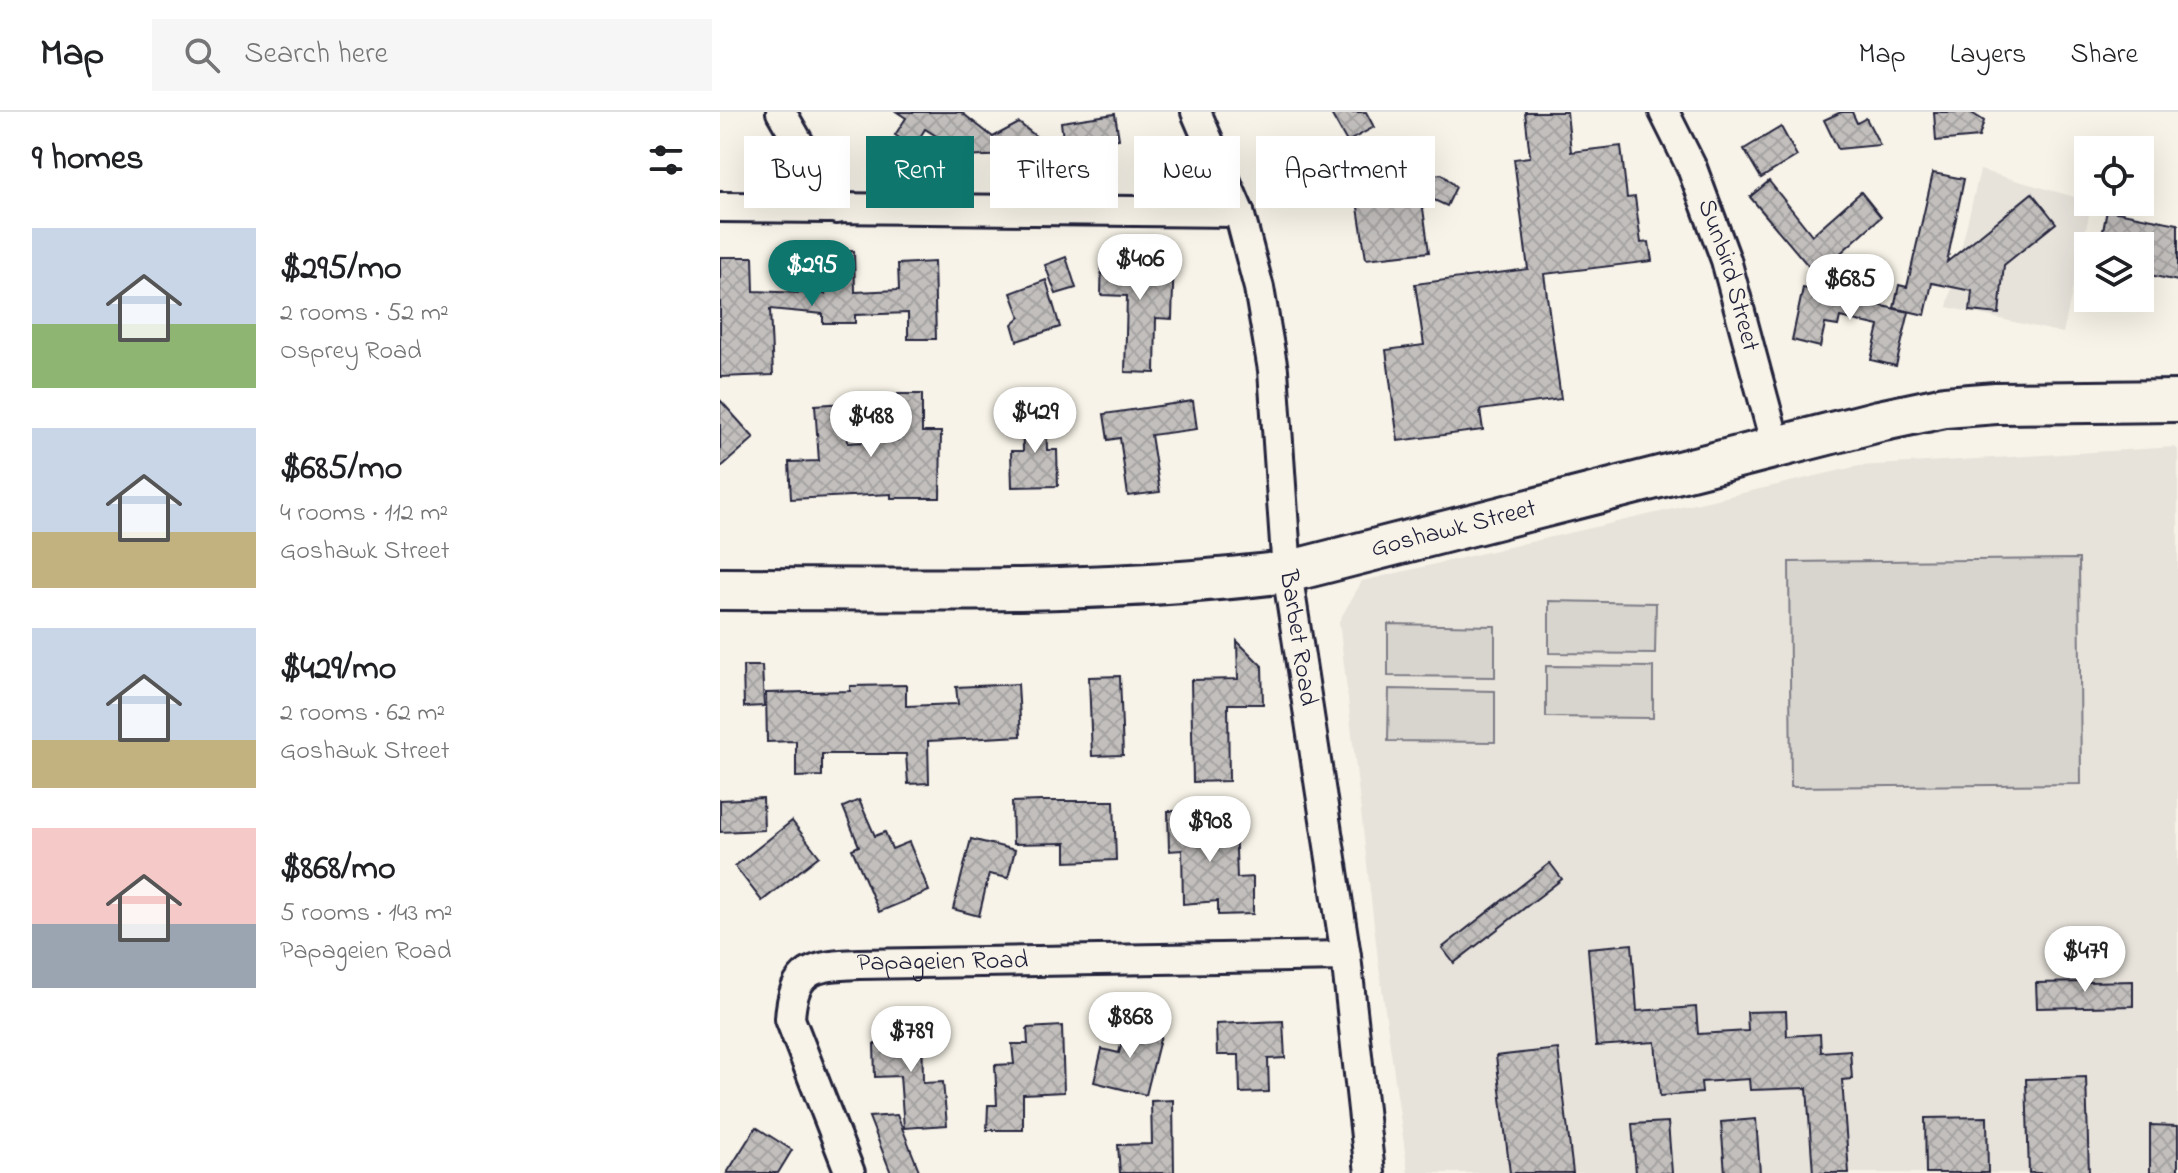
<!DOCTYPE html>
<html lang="en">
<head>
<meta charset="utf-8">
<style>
  :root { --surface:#fff; --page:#f6f6f6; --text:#202124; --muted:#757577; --line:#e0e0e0; --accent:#0f766e }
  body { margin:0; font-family:"Indie Flower",sans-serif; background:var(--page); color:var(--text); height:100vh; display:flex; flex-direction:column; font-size:30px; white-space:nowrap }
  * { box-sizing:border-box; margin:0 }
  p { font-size:26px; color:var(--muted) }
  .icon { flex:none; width:44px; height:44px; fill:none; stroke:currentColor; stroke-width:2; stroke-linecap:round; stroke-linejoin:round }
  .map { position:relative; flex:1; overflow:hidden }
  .side { display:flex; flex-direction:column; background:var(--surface); width:720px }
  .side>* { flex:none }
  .hud { position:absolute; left:24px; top:24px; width:760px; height:72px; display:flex; gap:16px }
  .buttons { position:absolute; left:1354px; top:24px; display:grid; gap:16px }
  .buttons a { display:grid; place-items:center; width:80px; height:80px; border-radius:0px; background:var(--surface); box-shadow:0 8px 32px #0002; font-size:40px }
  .price { position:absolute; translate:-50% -68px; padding:0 18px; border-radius:28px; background:#fff; color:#222; font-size:26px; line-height:52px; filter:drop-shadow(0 2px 4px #0008) }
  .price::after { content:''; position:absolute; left:50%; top:48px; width:24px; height:18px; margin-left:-12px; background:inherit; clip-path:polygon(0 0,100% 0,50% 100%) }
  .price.selected { background:var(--accent); color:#fff }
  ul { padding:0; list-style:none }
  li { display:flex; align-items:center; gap:24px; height:200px; padding:0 32px }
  li span { display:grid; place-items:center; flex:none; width:224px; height:160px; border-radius:0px; color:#555 }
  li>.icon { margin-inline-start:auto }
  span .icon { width:96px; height:96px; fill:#fffc; stroke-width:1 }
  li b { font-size:34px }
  h2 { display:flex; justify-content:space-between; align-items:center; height:96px; padding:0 32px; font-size:34px }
  .tag { padding:0 28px; border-radius:0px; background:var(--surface); box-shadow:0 8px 32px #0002; font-size:28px; line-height:72px }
  .tag.selected { background:var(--accent); color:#fff }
  header { display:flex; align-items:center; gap:48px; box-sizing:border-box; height:112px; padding:0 40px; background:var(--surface); border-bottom:2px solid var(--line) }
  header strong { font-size:38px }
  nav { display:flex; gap:44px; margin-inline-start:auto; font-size:28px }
  .search { width:560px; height:72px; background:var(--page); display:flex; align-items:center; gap:20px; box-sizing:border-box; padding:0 28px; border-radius:0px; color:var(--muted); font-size:30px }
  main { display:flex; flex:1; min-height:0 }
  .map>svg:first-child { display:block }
  .built { fill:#e7e3db }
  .pitch { fill:#d8d5cf; stroke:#7d7c85; stroke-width:2 }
  .building { fill:url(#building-cross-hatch); stroke:#22223b; stroke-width:2 }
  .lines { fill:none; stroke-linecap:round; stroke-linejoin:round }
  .street-casing { stroke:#22223b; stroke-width:34 }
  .secondary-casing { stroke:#22223b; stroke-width:46 }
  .street { stroke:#f7f3e8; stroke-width:28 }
  .secondary { stroke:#f7f3e8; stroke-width:40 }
  .labels { text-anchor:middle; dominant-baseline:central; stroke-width:7; stroke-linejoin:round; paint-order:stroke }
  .street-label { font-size:26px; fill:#22223b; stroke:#f7f3e8 }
</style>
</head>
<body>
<header>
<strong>Map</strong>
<div class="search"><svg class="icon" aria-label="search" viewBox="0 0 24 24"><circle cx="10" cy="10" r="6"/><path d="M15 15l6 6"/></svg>Search here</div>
<nav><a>Map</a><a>Layers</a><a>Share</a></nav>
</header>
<main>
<section class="side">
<h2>9 homes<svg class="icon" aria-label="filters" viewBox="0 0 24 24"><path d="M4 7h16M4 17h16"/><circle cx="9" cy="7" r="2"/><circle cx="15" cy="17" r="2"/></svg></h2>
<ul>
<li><span style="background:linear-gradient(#c9d6e8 60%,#8fb573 0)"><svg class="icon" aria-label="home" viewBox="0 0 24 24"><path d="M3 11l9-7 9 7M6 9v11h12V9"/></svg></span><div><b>$295/mo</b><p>2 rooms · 52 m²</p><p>Osprey Road</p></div></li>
<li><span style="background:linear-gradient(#c9d6e8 65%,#c2b280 0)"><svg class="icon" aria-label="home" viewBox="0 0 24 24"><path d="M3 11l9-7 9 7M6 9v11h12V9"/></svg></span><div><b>$685/mo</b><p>4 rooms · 112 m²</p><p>Goshawk Street</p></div></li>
<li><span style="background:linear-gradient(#c9d6e8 70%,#c2b280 0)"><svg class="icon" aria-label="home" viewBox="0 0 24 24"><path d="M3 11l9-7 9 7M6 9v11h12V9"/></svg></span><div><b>$429/mo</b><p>2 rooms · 62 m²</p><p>Goshawk Street</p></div></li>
<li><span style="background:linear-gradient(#f6c9c9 60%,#9aa5b1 0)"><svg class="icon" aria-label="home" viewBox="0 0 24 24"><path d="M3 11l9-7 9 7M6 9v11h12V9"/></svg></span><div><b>$868/mo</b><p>5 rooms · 143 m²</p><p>Papageien Road</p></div></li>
</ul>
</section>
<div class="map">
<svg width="1458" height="1061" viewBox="0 0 1458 1061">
  <defs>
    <pattern id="building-cross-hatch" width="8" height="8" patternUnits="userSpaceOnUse" patternTransform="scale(2)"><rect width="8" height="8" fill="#c2bfbd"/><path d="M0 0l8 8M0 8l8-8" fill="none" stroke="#a6a4a3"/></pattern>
  </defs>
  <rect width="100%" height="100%" fill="#f7f3e8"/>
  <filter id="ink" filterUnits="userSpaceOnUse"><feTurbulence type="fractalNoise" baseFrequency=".0125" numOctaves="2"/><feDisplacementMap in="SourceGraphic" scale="16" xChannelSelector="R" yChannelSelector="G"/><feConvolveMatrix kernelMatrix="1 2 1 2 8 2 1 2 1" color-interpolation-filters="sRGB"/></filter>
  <g filter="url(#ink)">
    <g class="built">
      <path d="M1260,58L1372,90L1343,221L1227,195Z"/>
      <path d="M1455,335L1458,338V1061H688L658,848L619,509L642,469L1139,354Z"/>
    </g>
    <g class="pitch">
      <path d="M1359,447L1361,672L1071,675L1069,450Z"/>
      <path d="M829,489L936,491L935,542L829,541Z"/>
      <path d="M668,512L775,514V565L668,564Z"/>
      <path d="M826,554L933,555V606L826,605Z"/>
      <path d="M669,577L775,579V630L668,629Z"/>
    </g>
    <g class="building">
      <path d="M177,0H241L273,25L299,11L332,37L298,43L235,45L243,41L205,17L194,35L175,23L186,6Z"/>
      <path d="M610,0H646L654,15L627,30Z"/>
      <path d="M805,0H847L851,40L901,34L907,86L915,85L921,131L929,130L932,149L824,162L841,287L760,298L763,318L678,329L666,238L704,233L695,172L808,157L794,47L810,45Z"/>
      <path d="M1121,0H1132L1137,11L1146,6L1160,33L1118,37L1104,8Z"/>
      <path d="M1214,0H1250L1264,9L1259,25L1216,29Z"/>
      <path d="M395,2L399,27L344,35L341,10Z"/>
      <path d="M1061,15L1077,44L1041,66L1024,37Z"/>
      <path d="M640,36L689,44L690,65L722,62L736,75L727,94L701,82L709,140L646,147L637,89Z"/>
      <path d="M1213,61L1244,67L1227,150L1312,81L1336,111L1284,153L1279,202L1250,199L1252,179L1212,171L1205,203L1174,196L1179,173L1187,175Z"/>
      <path d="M1049,69L1092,123L1141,80L1161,105L1096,163L1030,85Z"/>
      <path d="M1387,98L1458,112V169L1420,161V134H1380Z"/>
      <path d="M134,139L135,180L179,178L178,152L214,150L216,227H188V201L135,203V211H103V202L50,197L53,263L0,265V145H33L34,179L105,182V140Z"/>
      <path d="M382,142L454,145L452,207L436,206L435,261L405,260L407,184L381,183Z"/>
      <path d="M346,145L356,176L336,182L325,153Z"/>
      <path d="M326,168L340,215L297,229L292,212L300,205L291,181Z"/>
      <path d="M1083,176L1189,200L1176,254L1151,248L1159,214L1120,205L1118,214L1105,212L1100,235L1072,228Z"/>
      <path d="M178,282H202V320H221L220,386H171V382L71,387L69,350L99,349L95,293L126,291L128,331L178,328Z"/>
      <path d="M0,288L34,326L0,356Z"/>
      <path d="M473,289L477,317L431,323L440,380L408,384L400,326L388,328L384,302Z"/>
      <path d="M326,298L327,338H337L338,374L292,375L291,339H303L302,299Z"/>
      <path d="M517,529L542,554L543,592H508L509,669L473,670L471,568L518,567Z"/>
      <path d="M23,554H42L44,594L24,595Z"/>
      <path d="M400,564L403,643L372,644L369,565Z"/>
      <path d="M298,572L301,624L208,629L209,671L188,672L186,642H102V664L76,665V629L47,630L46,581L130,579V574L186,573V594L238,592L236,575Z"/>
      <path d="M43,686L44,718L0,720V688Z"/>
      <path d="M139,688L155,724L165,720L172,737L189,730L209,779L159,800L132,737L139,734L123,695Z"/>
      <path d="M321,689H394L396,748L346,750V731L293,732L292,690Z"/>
      <path d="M448,699H471L472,712L515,710L517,766L533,765V802L498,803V789L463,792L462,738L449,739Z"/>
      <path d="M72,709L99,744L42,789L15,754Z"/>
      <path d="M251,727L295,738L288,766L269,762L259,804L233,797Z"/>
      <path d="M830,751L842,767L734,851L722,836Z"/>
      <path d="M912,832L917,899L976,895L978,922L1028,919L1027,900L1066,899L1067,924L1100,922L1101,940L1130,938L1132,967L1122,968L1129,1061H1093L1087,976L1030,978L1029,967L981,970L982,981L940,984L935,930L876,934L868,836Z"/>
      <path d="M1413,869V894L1317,896L1316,871Z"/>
      <path d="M202,905L203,971L223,970L227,1013L184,1016L180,964L155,965L154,932H171V906Z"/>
      <path d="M563,909L565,946L548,947L549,980L520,981L519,943H497L496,912Z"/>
      <path d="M407,910L442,919L426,983L374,970L382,937L399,941Z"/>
      <path d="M342,914L344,980L303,982V1018H267L268,993H277L275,953L294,952L292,932H308L307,916Z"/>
      <path d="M838,937L853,1061H790L776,944Z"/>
      <path d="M1366,965L1369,1061H1309L1306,967Z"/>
      <path d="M453,988L454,1061H400L398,1033L432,1032L431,989Z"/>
      <path d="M177,1003L200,1061H171L149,1005Z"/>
      <path d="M1267,1005L1268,1061H1206L1205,1006Z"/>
      <path d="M1036,1007L1040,1061H1005L1001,1010Z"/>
      <path d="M948,1010L952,1061H916L912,1012Z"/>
      <path d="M1430,1013L1458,1014V1061H1430Z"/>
      <path d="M36,1015L72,1038L58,1061H7Z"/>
    </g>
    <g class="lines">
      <defs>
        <g id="street">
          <path d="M61,0L117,97"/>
          <path id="s1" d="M476,0L519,100L539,176L553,258L567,460L626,844L650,1061"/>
          <path id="s2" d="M944,0L972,56L1006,148L1056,334"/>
          <path d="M0,95L519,100"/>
          <path id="s3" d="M130,1061L70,907C73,856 93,854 139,852L626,844"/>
        </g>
        <g id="secondary">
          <path id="s4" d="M0,477C189,477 380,483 567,460L1159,309L1225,295L1276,291L1458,289"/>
        </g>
      </defs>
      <use href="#street" class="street-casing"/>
      <use href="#secondary" class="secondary-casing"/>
      <use href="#street" class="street"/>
      <use href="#secondary" class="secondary"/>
    </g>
  </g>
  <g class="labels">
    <g class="street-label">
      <text stroke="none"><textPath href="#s2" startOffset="176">Sunbird Street</textPath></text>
      <text stroke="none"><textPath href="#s4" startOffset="740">Goshawk Street</textPath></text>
      <text stroke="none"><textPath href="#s1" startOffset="540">Barbet Road</textPath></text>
      <text stroke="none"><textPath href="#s3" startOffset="352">Papageien Road</textPath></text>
    </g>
  </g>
</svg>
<div class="buttons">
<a><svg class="icon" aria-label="locate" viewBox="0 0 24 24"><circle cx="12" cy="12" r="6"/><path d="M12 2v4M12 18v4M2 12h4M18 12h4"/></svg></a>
<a><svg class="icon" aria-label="layers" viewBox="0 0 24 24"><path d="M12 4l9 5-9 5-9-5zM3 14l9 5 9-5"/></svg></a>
</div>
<b class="price" style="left:420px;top:190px">$406</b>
<b class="price selected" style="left:92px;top:196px">$295</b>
<b class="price" style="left:1130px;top:210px">$685</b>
<b class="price" style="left:315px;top:343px">$429</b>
<b class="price" style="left:151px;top:347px">$488</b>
<b class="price" style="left:490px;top:752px">$908</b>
<b class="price" style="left:1365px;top:882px">$479</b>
<b class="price" style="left:410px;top:948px">$868</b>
<b class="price" style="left:191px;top:962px">$789</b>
<div class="hud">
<a class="tag">Buy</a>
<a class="tag selected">Rent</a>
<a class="tag">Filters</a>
<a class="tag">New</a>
<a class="tag">Apartment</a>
</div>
</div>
</main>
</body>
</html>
